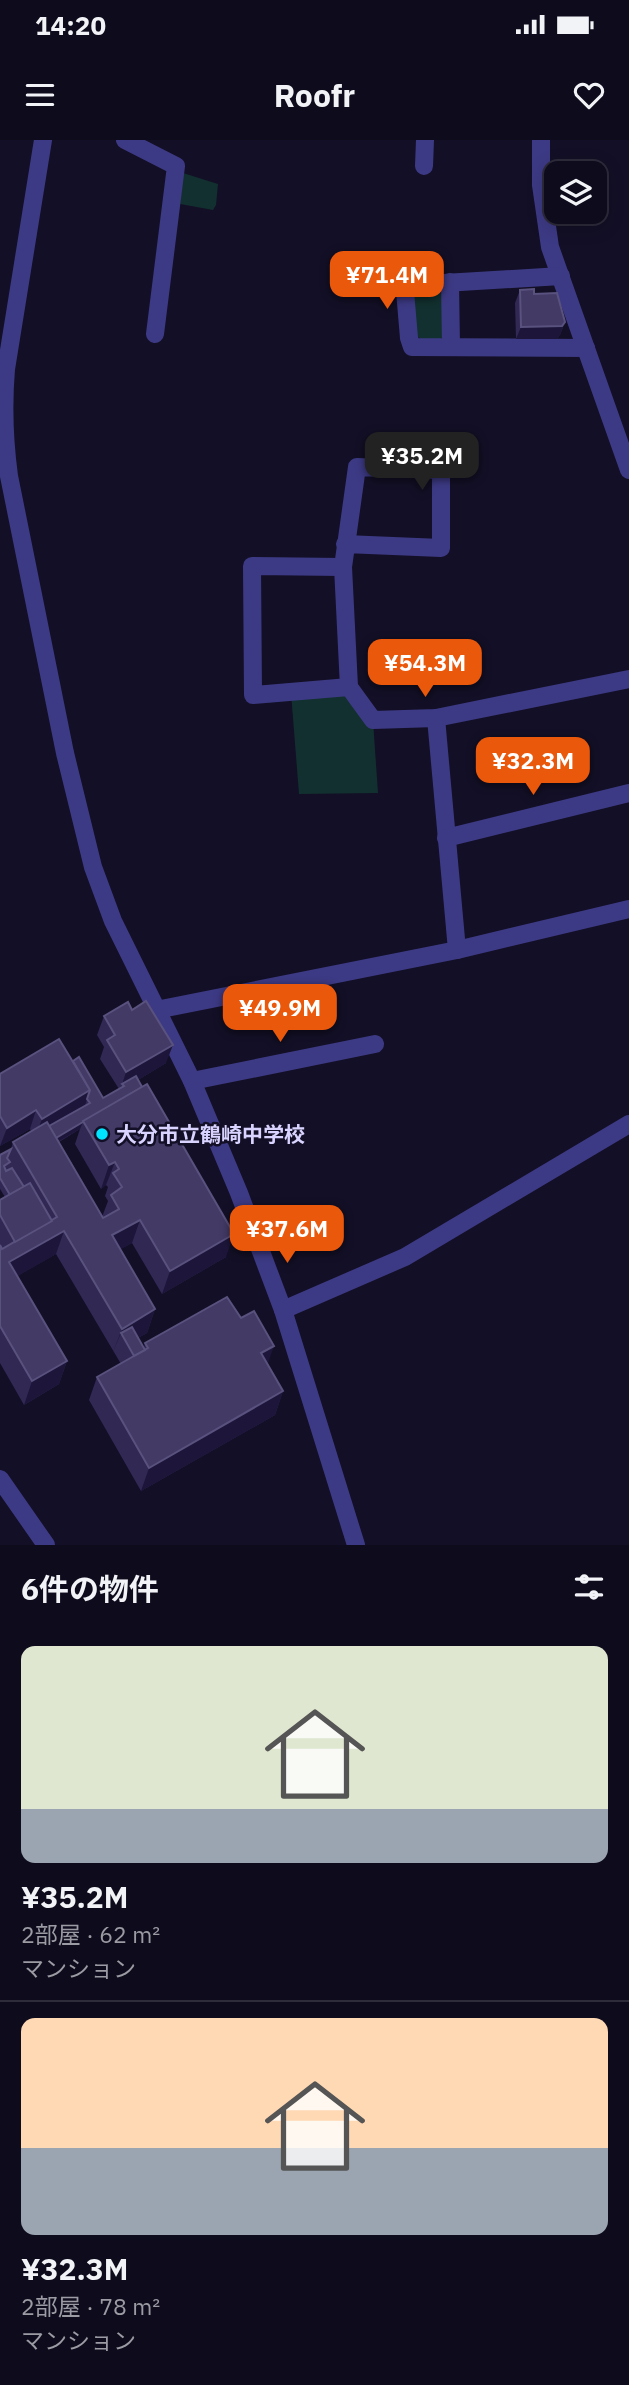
<!DOCTYPE html>
<html lang="ja">
<head>
<meta charset="utf-8">
<style>
  :root { --surface:#0e0b1c; --page:#171425; --text:#f1f3f6; --muted:#9b9ba3; --line:#2e2b3b; --accent:#ea580c }
  body { margin:0; font-family:"IBM Plex Sans","Noto Sans JP",sans-serif; background:var(--page); color:var(--text); height:100vh; display:flex; flex-direction:column; font-size:26px; white-space:nowrap }
  * { box-sizing:border-box; margin:0 }
  p { font-size:23px; color:var(--muted) }
  .icon { flex:none; width:38px; height:38px; fill:none; stroke:currentColor; stroke-width:2; stroke-linecap:round; stroke-linejoin:round }
  .map { position:relative; height:1405px; overflow:hidden }
  .details { display:flex; flex-direction:column; background:var(--surface); flex:1 }
  .details>* { flex:none }
  .tools { position:absolute; left:544px; top:21px; display:grid; gap:14px }
  .tools a { display:grid; place-items:center; width:63px; height:63px; border-radius:14px; background:var(--surface); box-shadow:0 4px 18px #0003,0 0 0 2px var(--line); font-size:35px }
  .price { position:absolute; translate:-50% -60px; padding:0 16px; border-radius:14px; background:var(--accent); color:#fff; font-size:23px; line-height:46px; filter:drop-shadow(0 2px 4px #0008) }
  .price::after { content:''; position:absolute; left:50%; top:42px; width:21px; height:16px; margin-left:-10px; background:inherit; clip-path:polygon(0 0,100% 0,50% 100%) }
  .price.current { background:#222; color:#fff }
  ul { padding:0; list-style:none }
  li { display:grid; align-content:center; gap:14px; height:371px; padding:0 21px }
  li+li { border-top:2px solid var(--line) }
  li span { display:grid; place-items:center; height:217px; border-radius:14px; color:#555 }
  li>.icon { margin-inline-start:auto }
  span .icon { width:126px; height:126px; fill:#fffc; stroke-width:1 }
  li b { font-size:30px }
  h2 { display:flex; justify-content:space-between; align-items:center; height:84px; padding:0 21px; font-size:30px }
  .status { display:flex; justify-content:space-between; align-items:center; height:49px; padding:0 35px; background:var(--surface); direction:ltr }
  .status svg { height:19px; fill:currentColor }
  header { display:flex; justify-content:space-between; align-items:center; height:91px; padding:0 21px; background:var(--surface); font-size:32px; font-weight:700 }
  .map>svg:first-child { display:block }
  .green { fill:#12302f }
  .lines { fill:none; stroke-linecap:round; stroke-linejoin:round }
  .minor { stroke:#3d3a85; stroke-width:18 }
  .wall { fill:#312854; fill-rule:evenodd }
  .shaded-wall { fill:#1d163a }
  .building { fill:#433a66; stroke:#5a527e; stroke-width:2 }
  .poi-dot { fill:#00e5ff; stroke:#130f26; stroke-width:2.5 }
  .labels { text-anchor:middle; dominant-baseline:central; stroke-width:5; stroke-linejoin:round; paint-order:stroke }
  .poi-label { font-size:21px; font-weight:bold; fill:#d9d4ff; stroke:#130f26; text-anchor:start }
</style>
</head>
<body>
<div class="status"><b>14:20</b><svg viewBox="0 0 49 12"><path d="M0 12V9h3v3zM5 12V6h3v6zM10 12V3h3v9zM15 12V0h3v12zM26 1h20v11H26zM47 4h2v5h-2z"/></svg></div>
<header><svg class="icon" aria-label="menu" viewBox="0 0 24 24"><path d="M4 6h16M4 12h16M4 18h16"/></svg>Roofr<svg class="icon" aria-label="heart" viewBox="0 0 24 24"><path d="M12 20l-8-8c-3-5 5-10 8-4 3-6 11-1 8 4z"/></svg></header>
<div class="map">
<svg width="629" height="1405" viewBox="0 0 629 1405">
  <rect width="100%" height="100%" fill="#130f26"/>
  <g class="green">
    <path d="M183,33L218,44L216,65L213,70L180,64Z"/>
    <path d="M438,151L444,156V195L439,201H423L416,195L412,154L415,152Z"/>
    <path d="M349,547L373,580L378,653L299,654L291,553Z"/>
  </g>
  <g class="lines">
    <g class="minor">
      <path d="M43,0L6,229C3,265 4,299 9,336L65,613L93,727L113,781L192,941L239,1053L283,1170L356,1405"/>
      <path d="M125,0L176,26L155,194"/>
      <path d="M541,0V45L550,107L629,330"/>
      <path d="M424,26L425,0"/>
      <path d="M561,136L411,145L405,151L409,198L412,207L586,208"/>
      <path d="M450,142L451,207"/>
      <path d="M345,404L441,408V330L357,327L343,427L349,547L373,580L436,578L629,539"/>
      <path d="M343,427L252,426L253,555L349,547"/>
      <path d="M436,578L457,810"/>
      <path d="M446,698L629,653"/>
      <path d="M156,870L457,810L629,769"/>
      <path d="M192,941L375,904"/>
      <path d="M283,1170L405,1117L629,984"/>
      <path d="M0,1339L46,1405"/>
    </g>
  </g>
  <g class="wall">
    <path d="M520,150L534,154L565,182L560,195L557,199H516L515,163Z"/>
    <path d="M104,876L166,923L138,940L226,1117L162,1154L132,1103L120,1109L155,1169L147,1193L138,1198L144,1208L145,1203L268,1224L283,1251L275,1275L141,1351L89,1260L97,1237L121,1224L56,1114L17,1136L67,1221L59,1244L24,1265L0,1223V1060L5,1057L0,1049V1015L11,1009L13,1002L31,991L30,989L0,1006V934L73,921L103,958L119,949L100,919L104,907L97,895ZM80,989L75,1004L101,1049L106,1045L108,1047L105,1056L108,1061L102,1077L59,1002Z"/>
  </g>
  <g class="shaded-wall">
    <path d="M565,182L560,195L557,199H516L521,187Z"/>
    <path d="M173,905L166,923L123,949L124,946L122,944L120,951L126,932Z"/>
    <path d="M90,950L84,969L35,997L42,979Z"/>
    <path d="M36,970L30,989L0,1006L7,988Z"/>
    <path d="M83,982L80,989L42,1011L45,1005Z"/>
    <path d="M115,1022L106,1045L101,1049L109,1025Z"/>
    <path d="M140,1080L132,1103L104,1119L112,1095Z"/>
    <path d="M64,1091L56,1114L1,1146L9,1122Z"/>
    <path d="M234,1094L226,1117L162,1154L170,1131Z"/>
    <path d="M155,1169L147,1193L127,1204L121,1193L113,1212L122,1189Z"/>
    <path d="M274,1206L266,1229L261,1213Z"/>
    <path d="M67,1221L59,1244L24,1265L32,1241Z"/>
    <path d="M283,1251L275,1275L141,1351L149,1328Z"/>
  </g>
  <g class="building">
    <path d="M534,149V154L557,153L565,182L562,186L521,187L520,150Z"/>
    <path d="M146,861L173,905L126,932L107,900L115,895L104,876L128,862L132,870Z"/>
    <path d="M59,899L90,950L42,979L36,970L7,988L0,976V934Z"/>
    <path d="M79,917L103,958L124,946L122,944L136,936L142,947L56,998L49,986L90,963L87,959L90,950L73,921Z"/>
    <path d="M147,944L234,1094L170,1131L140,1080L112,1095L155,1169L122,1189L64,1091L9,1122L67,1221L32,1241L0,1186V1105L2,1109L57,1077L13,1002L47,982L103,1078L119,1069L111,1055L122,1047L113,1033L119,1029L115,1022L109,1025L83,981Z"/>
    <path d="M11,1009L7,1018L10,1022L4,1026L6,1031L12,1028L24,1047L10,1055L0,1038V1015Z"/>
    <path d="M30,1043L52,1081L15,1102L0,1075V1060Z"/>
    <path d="M227,1157L241,1178L254,1171L274,1206L261,1213L283,1251L149,1328L97,1237L148,1208L145,1203Z"/>
    <path d="M132,1187L145,1210L134,1216L121,1193Z"/>
  </g>
  <circle class="poi-dot" cx="102" cy="994" r="7"/>
  <g class="labels">
    <g class="poi-label">
      <text x="116" y="994">大分市立鶴崎中学校</text>
    </g>
  </g>
</svg>
<div class="tools">
<a><svg class="icon" aria-label="layers" viewBox="0 0 24 24"><path d="M12 4l9 5-9 5-9-5zM3 14l9 5 9-5"/></svg></a>
</div>
<b class="price" style="left:387px;top:171px">¥71.4M</b>
<b class="price current" style="left:422px;top:352px">¥35.2M</b>
<b class="price" style="left:425px;top:559px">¥54.3M</b>
<b class="price" style="left:533px;top:657px">¥32.3M</b>
<b class="price" style="left:280px;top:904px">¥49.9M</b>
<b class="price" style="left:287px;top:1125px">¥37.6M</b>
</div>
<section class="details">
<h2>6件の物件<svg class="icon" aria-label="filters" viewBox="0 0 24 24"><path d="M4 7h16M4 17h16"/><circle cx="9" cy="7" r="2"/><circle cx="15" cy="17" r="2"/></svg></h2>
<ul>
<li><span style="background:linear-gradient(#dfe7d0 75%,#9aa5b1 0)"><svg class="icon" aria-label="home" viewBox="0 0 24 24"><path d="M3 11l9-7 9 7M6 9v11h12V9"/></svg></span><div><b>¥35.2M</b><p>2部屋 · 62 m²</p><p>マンション</p></div></li>
<li><span style="background:linear-gradient(#ffd9b3 60%,#9aa5b1 0)"><svg class="icon" aria-label="home" viewBox="0 0 24 24"><path d="M3 11l9-7 9 7M6 9v11h12V9"/></svg></span><div><b>¥32.3M</b><p>2部屋 · 78 m²</p><p>マンション</p></div></li>
</ul>
</section>
</body>
</html>
